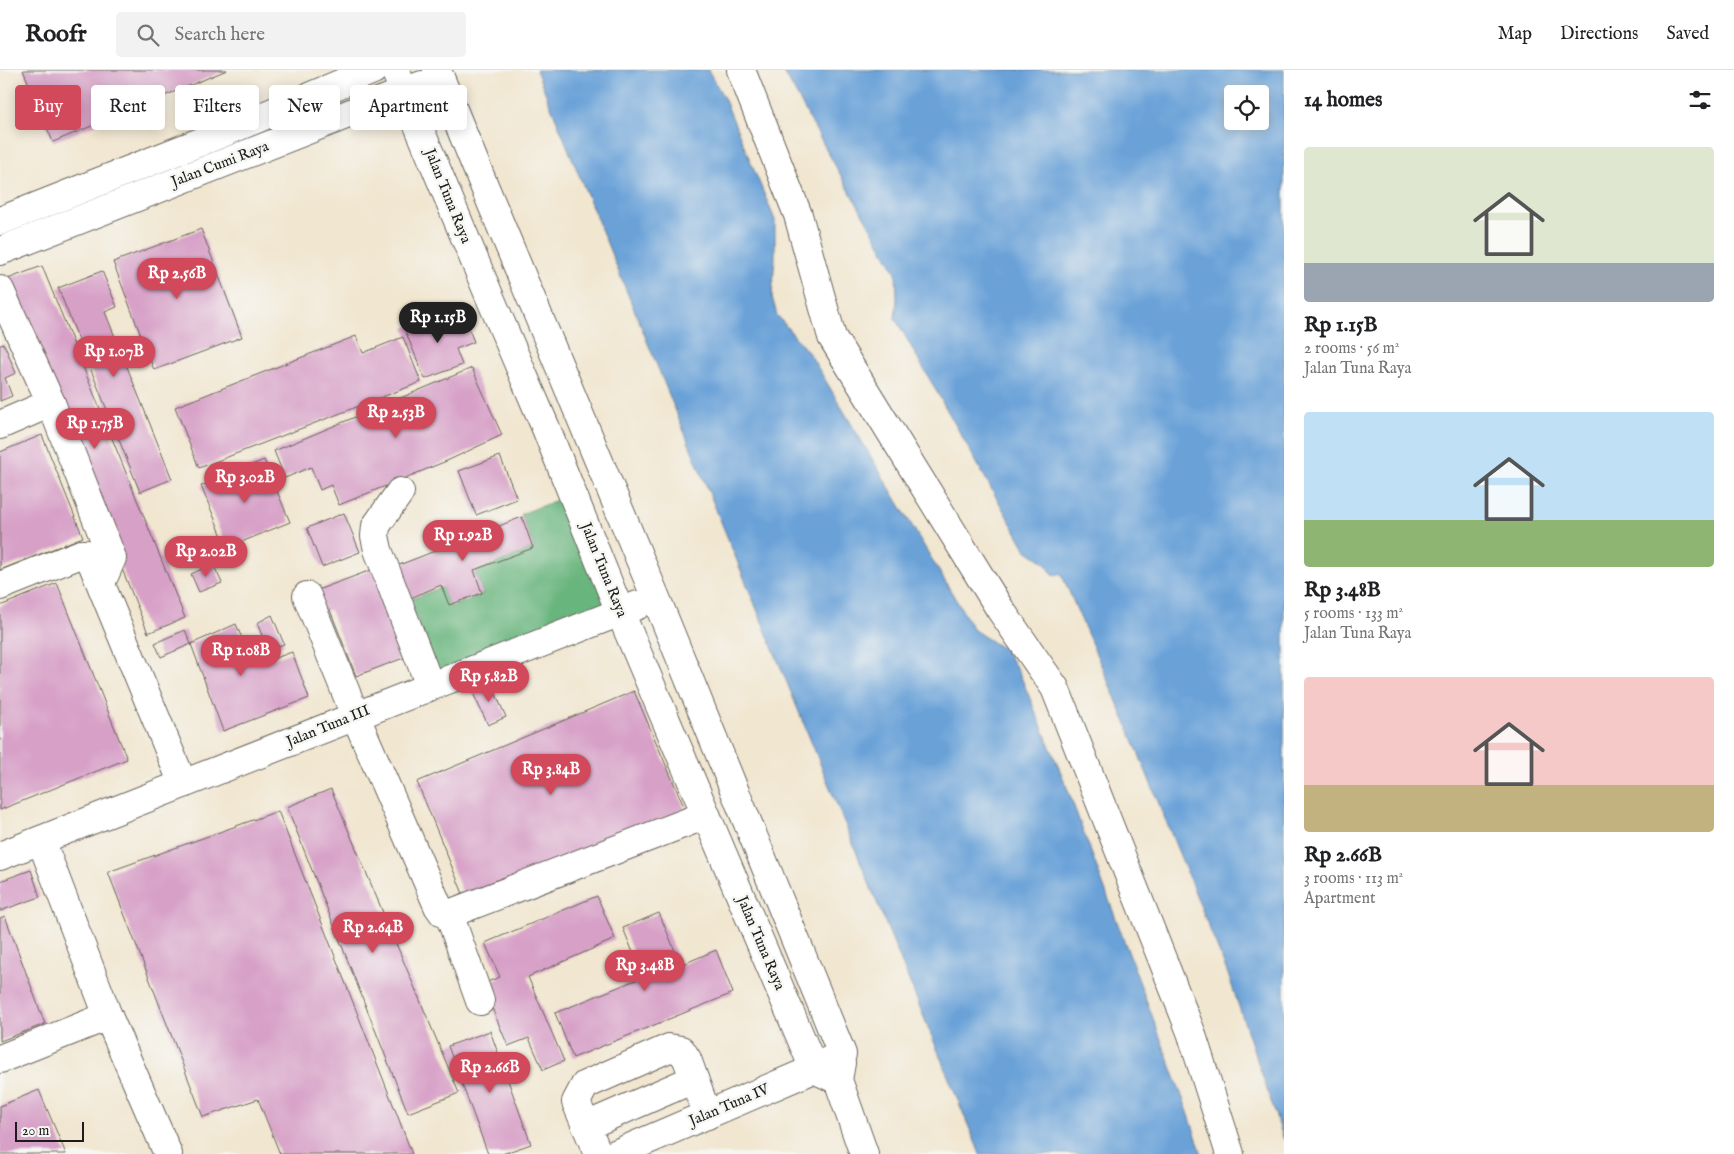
<!DOCTYPE html>
<html lang="en">
<head>
<meta charset="utf-8">
<style>
  :root { --surface:#fff; --page:#f2f2f2; --text:#202124; --muted:#757577; --line:#e0e0e0; --accent:#d1495b }
  body { margin:0; font-family:"IM FELL English",serif; background:var(--page); color:var(--text); height:100vh; display:flex; flex-direction:column; font-size:19px; white-space:nowrap }
  * { box-sizing:border-box; margin:0 }
  p { font-size:16px; color:var(--muted) }
  .icon { flex:none; width:28px; height:28px; fill:none; stroke:currentColor; stroke-width:2; stroke-linecap:round; stroke-linejoin:round }
  .map { position:relative; flex:1; overflow:hidden }
  .side { display:flex; flex-direction:column; background:var(--surface); width:450px }
  .side>* { flex:none }
  .banner { position:absolute; left:15px; top:15px; width:475px; height:45px; display:flex; gap:10px }
  .buttons { position:absolute; left:1224px; top:15px; display:grid; gap:10px }
  .buttons a { display:grid; place-items:center; width:45px; height:45px; border-radius:5px; background:var(--surface); box-shadow:0 2px 12px #0003; font-size:25px }
  .scale { position:absolute; left:15px; bottom:12px; width:69px; box-sizing:border-box; padding-left:5px; border:2px solid #1c1c1c; border-top:0; font-size:14px; line-height:18px; white-space:nowrap; color:#1c1c1c; -webkit-text-stroke:4px #f6f6f2; paint-order:stroke }
  .price { position:absolute; translate:-50% -42px; padding:0 11px; border-radius:18px; background:var(--accent); color:#fff; font-size:16px; line-height:32px; filter:drop-shadow(0 1px 2px #0008) }
  .price::after { content:''; position:absolute; left:50%; top:30px; width:15px; height:11px; margin-left:-8px; background:inherit; clip-path:polygon(0 0,100% 0,50% 100%) }
  .price.on { background:#222; color:#fff }
  ul { padding:0; list-style:none }
  li { display:grid; align-content:center; gap:10px; height:265px; padding:0 20px }
  li span { display:grid; place-items:center; height:155px; border-radius:5px; color:#555 }
  li>.icon { margin-inline-start:auto }
  span .icon { width:90px; height:90px; fill:#fffc; stroke-width:1 }
  li b { font-size:21px }
  h2 { display:flex; justify-content:space-between; align-items:center; height:60px; padding:0 20px; font-size:21px }
  .chip { padding:0 18px; border-radius:5px; background:var(--surface); box-shadow:0 2px 12px #0003; font-size:18px; line-height:45px }
  .chip.on { background:var(--accent); color:#fff }
  header { display:flex; align-items:center; gap:30px; box-sizing:border-box; height:70px; padding:0 25px; background:var(--surface); border-bottom:1px solid var(--line) }
  header strong { font-size:24px }
  nav { display:flex; gap:28px; margin-inline-start:auto; font-size:18px }
  .search { width:350px; height:45px; background:var(--page); display:flex; align-items:center; gap:12px; box-sizing:border-box; padding:0 18px; border-radius:5px; color:var(--muted); font-size:19px }
  main { display:flex; flex:1; min-height:0 }
  .map>svg:first-child { display:block }
  .forest { fill:#69b57e; stroke:#42684d }
  .water { fill:#6aa2d8; stroke:#435f7a; fill-rule:evenodd }
  .building { fill:#d7a0c7 }
  .lines { fill:none; stroke-linecap:round; stroke-linejoin:round }
  .minor-casing { stroke:#67635b; stroke-width:30 }
  .minor { stroke:#fff; stroke-width:28 }
  .labels { text-anchor:middle; dominant-baseline:central; stroke-width:5; stroke-linejoin:round; paint-order:stroke }
  .street-label { font-size:15px; fill:#1c1c1c; stroke:#f6f6f2 }
</style>
</head>
<body>
<header>
<strong>Roofr</strong>
<div class="search"><svg class="icon" aria-label="search" viewBox="0 0 24 24"><circle cx="10" cy="10" r="6"/><path d="M15 15l6 6"/></svg>Search here</div>
<nav><a>Map</a><a>Directions</a><a>Saved</a></nav>
</header>
<main>
<div class="map">
<svg width="1284" height="1084" viewBox="0 0 1284 1084">
  <rect width="100%" height="100%" fill="#f6f6f2"/>
  <filter id="ink" filterUnits="userSpaceOnUse"><feTurbulence type="fractalNoise" baseFrequency=".02" numOctaves="2"/><feDisplacementMap in="SourceGraphic" scale="10" xChannelSelector="R" yChannelSelector="G"/><feConvolveMatrix kernelMatrix="1 2 1 2 8 2 1 2 1" color-interpolation-filters="sRGB"/></filter>
  <filter id="wash" filterUnits="userSpaceOnUse"><feTurbulence type="fractalNoise" baseFrequency=".0096" numOctaves="4" result="noise"/><feDisplacementMap in="SourceGraphic" scale="20" xChannelSelector="R" yChannelSelector="G"/><feGaussianBlur stdDeviation="1.12" result="paint"/><feColorMatrix in="noise" values="0 0 0 0 0 0 0 0 0 0 0 0 0 0 0 0 0 1.4 0 .05"/><feComposite in="paint" operator="in"/></filter>
  <g filter="url(#wash)">
    <rect width="100%" height="100%" fill="#f1e6d0"/>
    <path class="forest" d="M570,425L613,535L438,603L409,530L442,517L450,537L483,524L475,502L534,478L521,444Z"/>
    <g class="water">
      <path d="M536,0H708L724,28L775,150V187L772,227L777,245L811,286L974,560L1005,580L1019,602L1066,715L1188,1042L1202,1084H980Z"/>
      <path d="M783,0H1284V1070L1228,904L1127,655L1061,503L1054,506L1044,492L1026,480L895,248L897,229L896,203L831,88ZM1232,24H1260V51H1232Z"/>
    </g>
    <g id="blocks">
      <g class="building">
        <path d="M23,0H227L53,72Z"/>
        <path d="M201,159L242,267L154,300L113,192Z"/>
        <path d="M42,196L185,548L148,563L5,210Z"/>
        <path d="M102,201L117,237L105,242L172,409L140,422L58,218Z"/>
        <path d="M438,244L442,255L464,246L474,272L456,279L462,295L425,309L404,258Z"/>
        <path d="M356,266L363,283L403,267L421,312L199,398L175,337Z"/>
        <path d="M4,274L16,303L5,308L12,326L0,331V275Z"/>
        <path d="M472,298L502,365L449,390L339,435L331,415L320,420L311,397L285,408L274,381Z"/>
        <path d="M42,365L83,467L0,500V382Z"/>
        <path d="M500,386L517,429L476,445L459,401Z"/>
        <path d="M264,390L290,452L227,478L201,416Z"/>
        <path d="M344,443L360,482L322,497L307,458Z"/>
        <path d="M522,447L533,478L474,500L482,523L449,535L441,515L408,529L394,497Z"/>
        <path d="M213,494L222,513L199,522L191,504Z"/>
        <path d="M382,496L414,584L356,606L330,540L318,542L312,522Z"/>
        <path d="M57,513L127,689L0,740V536Z"/>
        <path d="M272,545L284,574L268,580L257,553Z"/>
        <path d="M236,554L250,588L260,586L262,593L292,582L309,628L223,661L191,574L161,587L155,573L185,560L191,574Z"/>
        <path d="M490,611L506,647L488,655L471,619Z"/>
        <path d="M634,621L685,739L466,831L417,712Z"/>
        <path d="M331,719L459,1023L408,1043L287,737Z"/>
        <path d="M278,741L398,1047L412,1084H280L258,1029L203,1047L108,802Z"/>
        <path d="M31,800L40,827L0,841V811Z"/>
        <path d="M597,826L615,869L528,907L564,991L543,1000L529,968L508,976L482,914L500,907L485,873Z"/>
        <path d="M659,843L681,895L716,880L733,923L573,988L555,943L643,907L623,858Z"/>
        <path d="M5,846L45,954L0,971V848Z"/>
        <path d="M490,961L531,1074L502,1084H488L448,976Z"/>
        <path d="M39,1020L66,1084H0V1036Z"/>
      </g>
    </g>
  </g>
  <g filter="url(#ink)">
    <use href="#blocks" fill-opacity="0" stroke="#67635b" stroke-width="1"/>
    <g class="lines">
      <defs>
        <g id="minor">
          <path d="M395,0L489,225L545,356L620,542L814,999L838,1010"/>
          <path d="M437,0L478,101L656,528L842,984"/>
          <path d="M741,0L798,145L832,267L1000,539L1055,618L1191,962L1230,1084"/>
          <path d="M0,151L223,63L373,0"/>
          <path d="M0,181L422,15"/>
          <path d="M0,220L51,333L112,488L101,513"/>
          <path d="M0,355L51,333"/>
          <path d="M400,422L376,456L375,466L378,480L430,616"/>
          <path d="M0,516L81,484H87L90,488L183,714"/>
          <path d="M307,526L355,645L438,836L443,843L449,844L480,931"/>
          <path d="M41,770L108,946L168,1084"/>
          <path d="M0,786L638,535"/>
          <path d="M449,844L706,745"/>
          <path d="M0,989L108,946"/>
          <path d="M841,993L838,1010L864,1084"/>
          <path d="M586,1056L694,1009"/>
          <path d="M598,1084L576,1032L585,1015L669,978L681,980L687,989L707,1045"/>
          <path d="M615,1084L814,999L830,990"/>
        </g>
      </defs>
      <use href="#minor" class="minor-casing"/>
      <use href="#minor" class="minor"/>
    </g>
  </g>
  <g class="labels">
    <g class="street-label">
      <text transform="translate(220 94) rotate(-21)">Jalan Cumi Raya</text>
      <text transform="translate(448 126) rotate(68)">Jalan Tuna Raya</text>
      <text transform="translate(604 500) rotate(68)">Jalan Tuna Raya</text>
      <text transform="translate(328 656) rotate(-22)">Jalan Tuna III</text>
      <text transform="translate(761 873) rotate(67)">Jalan Tuna Raya</text>
      <text transform="translate(729 1035) rotate(-23)">Jalan Tuna IV</text>
    </g>
  </g>
</svg>
<div class="buttons">
<a><svg class="icon" aria-label="locate" viewBox="0 0 24 24"><circle cx="12" cy="12" r="6"/><path d="M12 2v4M12 18v4M2 12h4M18 12h4"/></svg></a>
</div>
<div class="scale">20 m</div>
<b class="price" style="left:177px;top:230px">Rp 2.56B</b>
<b class="price on" style="left:438px;top:274px">Rp 1.15B</b>
<b class="price" style="left:114px;top:308px">Rp 1.07B</b>
<b class="price" style="left:396px;top:369px">Rp 2.53B</b>
<b class="price" style="left:95px;top:380px">Rp 1.75B</b>
<b class="price" style="left:245px;top:434px">Rp 3.02B</b>
<b class="price" style="left:463px;top:492px">Rp 1.92B</b>
<b class="price" style="left:206px;top:508px">Rp 2.02B</b>
<b class="price" style="left:241px;top:607px">Rp 1.08B</b>
<b class="price" style="left:489px;top:633px">Rp 5.82B</b>
<b class="price" style="left:551px;top:726px">Rp 3.84B</b>
<b class="price" style="left:373px;top:884px">Rp 2.64B</b>
<b class="price" style="left:645px;top:922px">Rp 3.48B</b>
<b class="price" style="left:490px;top:1024px">Rp 2.66B</b>
<div class="banner">
<a class="chip on">Buy</a>
<a class="chip">Rent</a>
<a class="chip">Filters</a>
<a class="chip">New</a>
<a class="chip">Apartment</a>
</div>
</div>
<section class="side">
<h2>14 homes<svg class="icon" aria-label="filters" viewBox="0 0 24 24"><path d="M4 7h16M4 17h16"/><circle cx="9" cy="7" r="2"/><circle cx="15" cy="17" r="2"/></svg></h2>
<ul>
<li><span style="background:linear-gradient(#dfe7d0 75%,#9aa5b1 0)"><svg class="icon" aria-label="home" viewBox="0 0 24 24"><path d="M3 11l9-7 9 7M6 9v11h12V9"/></svg></span><div><b>Rp 1.15B</b><p>2 rooms · 56 m²</p><p>Jalan Tuna Raya</p></div></li>
<li><span style="background:linear-gradient(#bfe0f5 70%,#8fb573 0)"><svg class="icon" aria-label="home" viewBox="0 0 24 24"><path d="M3 11l9-7 9 7M6 9v11h12V9"/></svg></span><div><b>Rp 3.48B</b><p>5 rooms · 133 m²</p><p>Jalan Tuna Raya</p></div></li>
<li><span style="background:linear-gradient(#f6c9c9 70%,#c2b280 0)"><svg class="icon" aria-label="home" viewBox="0 0 24 24"><path d="M3 11l9-7 9 7M6 9v11h12V9"/></svg></span><div><b>Rp 2.66B</b><p>3 rooms · 113 m²</p><p>Apartment</p></div></li>
</ul>
</section>
</main>
</body>
</html>
